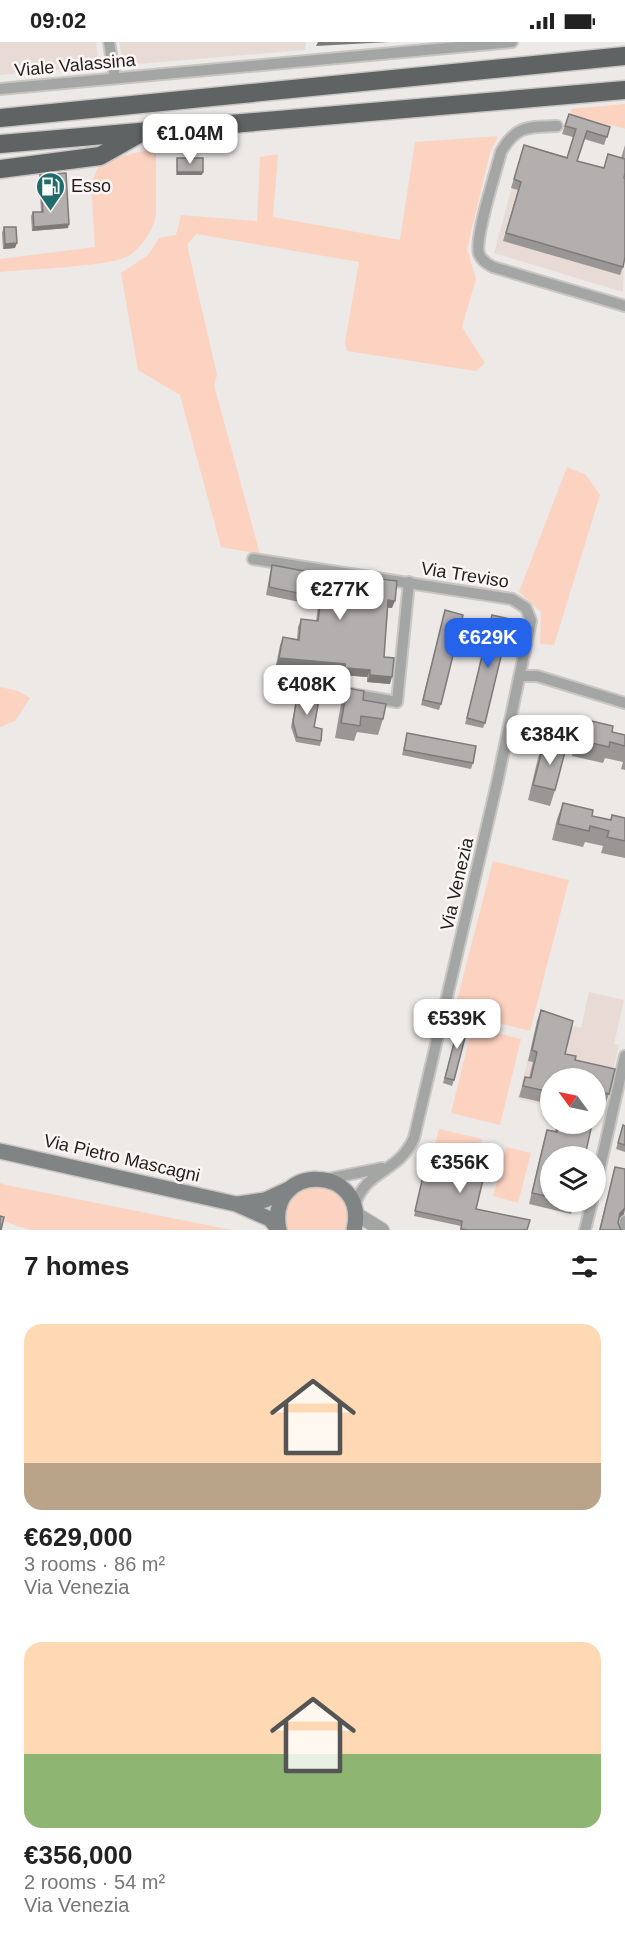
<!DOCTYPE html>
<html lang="en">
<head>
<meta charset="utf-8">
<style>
  :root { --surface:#fff; --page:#f6f6f6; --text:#222; --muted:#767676; --accent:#2563eb }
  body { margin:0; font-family:Helvetica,sans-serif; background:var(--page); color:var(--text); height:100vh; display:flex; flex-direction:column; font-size:22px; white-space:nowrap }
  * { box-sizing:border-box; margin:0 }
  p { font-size:20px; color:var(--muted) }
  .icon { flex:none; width:33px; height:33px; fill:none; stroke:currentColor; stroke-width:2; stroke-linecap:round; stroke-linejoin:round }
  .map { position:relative; height:1188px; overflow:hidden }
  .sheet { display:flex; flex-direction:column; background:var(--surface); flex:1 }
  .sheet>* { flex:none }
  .needle { width:39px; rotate:303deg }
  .buttons { position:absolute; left:540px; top:1026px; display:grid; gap:12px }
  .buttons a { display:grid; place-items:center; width:66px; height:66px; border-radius:50%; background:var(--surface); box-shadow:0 2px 4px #0004; font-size:30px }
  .price { position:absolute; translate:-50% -51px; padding:0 14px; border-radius:12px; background:#fff; color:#222; font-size:20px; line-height:39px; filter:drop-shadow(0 2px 3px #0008) }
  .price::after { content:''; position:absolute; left:50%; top:36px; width:18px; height:14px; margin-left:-9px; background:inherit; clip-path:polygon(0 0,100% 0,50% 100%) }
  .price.active { background:var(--accent); color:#fff }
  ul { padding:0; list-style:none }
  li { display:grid; align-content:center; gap:12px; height:318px; padding:0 24px }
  li span { display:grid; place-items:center; height:186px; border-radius:18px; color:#555 }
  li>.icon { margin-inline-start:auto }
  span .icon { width:108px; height:108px; fill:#fffc; stroke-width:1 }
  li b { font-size:26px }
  h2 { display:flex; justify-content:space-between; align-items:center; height:72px; padding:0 24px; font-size:26px }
  .status { display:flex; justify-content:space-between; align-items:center; height:42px; padding:0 30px; background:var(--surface); direction:ltr }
  .status svg { height:16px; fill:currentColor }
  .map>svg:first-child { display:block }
  .built { fill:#e8dbd6 }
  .green { fill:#fcd2c1 }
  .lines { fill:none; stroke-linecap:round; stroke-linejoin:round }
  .minor-casing { stroke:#c8c5c3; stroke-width:14 }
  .tertiary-casing { stroke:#c8c5c3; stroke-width:16 }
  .secondary-casing { stroke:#c8c5c3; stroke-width:18 }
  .trunk-casing { stroke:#c8c5c3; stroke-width:21 }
  .minor { stroke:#a4a6a5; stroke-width:10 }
  .tertiary { stroke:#a4a6a5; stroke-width:14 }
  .secondary { stroke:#818484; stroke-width:15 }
  .trunk { stroke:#5f6363; stroke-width:18 }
  .wall { fill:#9a9696 }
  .shaded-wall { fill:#7d7a7a }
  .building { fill:#b3afae; stroke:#7d7a7a; stroke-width:1.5 }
  .labels { text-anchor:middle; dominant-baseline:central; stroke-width:5; stroke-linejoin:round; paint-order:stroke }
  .street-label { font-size:18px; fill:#201f1e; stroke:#fbf6f5 }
  .poi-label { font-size:18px; fill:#201f1e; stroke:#fbf6f5; text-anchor:start }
</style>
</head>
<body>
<div class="status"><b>09:02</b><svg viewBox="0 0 49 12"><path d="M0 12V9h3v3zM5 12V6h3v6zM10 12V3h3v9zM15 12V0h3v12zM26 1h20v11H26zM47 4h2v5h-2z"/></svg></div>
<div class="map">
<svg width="625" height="1188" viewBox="0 0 625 1188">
  <rect width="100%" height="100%" fill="#ede9e7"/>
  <g class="built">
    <path d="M0,0H96L99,24L0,33Z"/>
    <path d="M119,0H306L305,8L138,22L123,21Z"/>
    <path d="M521,111L625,140L623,250L494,211Z"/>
    <path d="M589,950L624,958L614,1002L619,1003L601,1078L596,1077V1036H550V1065L518,1057L538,976L581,986Z"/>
  </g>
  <g class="green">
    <path d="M625,62V87L612,83L609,87L572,74L571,67Z"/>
    <path d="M498,94L490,111L467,207L476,237L462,285L485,321L476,329L347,309L345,300L359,220L196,192L187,203L217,333L214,343L260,512L221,505L180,353L138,328L121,231L148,213L159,196L176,193L181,173L257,179L260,115L278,112L273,175L400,198L415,100Z"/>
    <path d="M156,106V173C153,188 142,206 128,214C110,225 26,227 0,230V217L95,205L91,142L101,119Z"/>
    <path d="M567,425L586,433L600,453L554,603L540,602L541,570L519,550Z"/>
    <path d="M0,645L18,649L30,656L15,679L0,685Z"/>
    <path d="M493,819L569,838L530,989L454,970Z"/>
    <path d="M472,985L521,997L500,1083L451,1071Z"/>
    <path d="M439,1087L482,1097L477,1117L434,1106Z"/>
    <path d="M506,1105L531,1111L518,1161L493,1154Z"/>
    <path d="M0,1141L6,1143L232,1188H30L0,1178Z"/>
    <path d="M322,1143C343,1154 350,1163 347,1188H285C278,1161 296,1145 322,1143Z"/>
  </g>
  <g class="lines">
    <defs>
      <g id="minor">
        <path d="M109,0L115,36"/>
        <path d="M0,47L512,0"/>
        <path d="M557,84C529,85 516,83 501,110C496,130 474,196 479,212C482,219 487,222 493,225L625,264"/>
        <path d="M253,517L512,557L526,566L531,579L497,741L414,1096C397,1133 366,1126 354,1165"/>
        <path d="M521,634H537L625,661"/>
        <path d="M284,640L397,660L409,540"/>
        <path d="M327,1137L382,1126"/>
        <path d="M596,1143L625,1014"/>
        <path d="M585,1188L592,1160"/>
        <path d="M623,1188L625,1179"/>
      </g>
      <path id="tertiary" d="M356,1172L382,1188"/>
      <g id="secondary">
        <path d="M0,1109L236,1162L270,1177L279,1188"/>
        <path d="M238,1162L265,1158L289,1147"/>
        <path d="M279,1188C265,1119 370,1122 354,1188"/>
      </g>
      <g id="trunk">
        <path d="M0,76L625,14"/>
        <path d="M0,102L625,48"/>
        <path d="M0,127L100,114L139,92"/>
      </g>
    </defs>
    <use href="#minor" class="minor-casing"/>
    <use href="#tertiary" class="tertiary-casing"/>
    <use href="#secondary" class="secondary-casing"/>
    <use href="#trunk" class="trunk-casing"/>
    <use href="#minor" class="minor"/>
    <use href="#tertiary" class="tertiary"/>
    <use href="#secondary" class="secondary"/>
    <use href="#trunk" class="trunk"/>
  </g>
  <g class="wall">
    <path d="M569,72L610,85L604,103L584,97L577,119L604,126L608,112L621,116L625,103L623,225L620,233L503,199L518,148L511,146L524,103L567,115L573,95L562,92Z"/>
    <path d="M40,133L68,186L32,189L31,174L33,170H41L39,136Z"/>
    <path d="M4,185L15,206L3,207L2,191Z"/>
    <path d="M272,523L341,538L370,541L371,536L392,566H388L384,615L390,642L367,640V635L342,633V629L276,623L280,603L283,595L297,598L298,585L301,577L316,579L318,564L266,553L270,531Z"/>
    <path d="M445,568L441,662L439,668L421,663Z"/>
    <path d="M492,573L485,681L483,686L465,682Z"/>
    <path d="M347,646L363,658L383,677L378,693L357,690L354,699L335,696L341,662Z"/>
    <path d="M298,648L314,685L321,699L320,704L296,700L291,685Z"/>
    <path d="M583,677L612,690L625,693V728L621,727L623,720L605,716L603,721L572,714L577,693Z"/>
    <path d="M407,691L473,721L471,727L402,713Z"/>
    <path d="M544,701L555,748L550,764L528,758L538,716Z"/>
    <path d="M563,761L592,774L610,778L612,773L625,776V816L601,811L603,804L585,800L583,805L552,798L557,777Z"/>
    <path d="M541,968L573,979L565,1012L576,1014L575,1018L615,1027L609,1052L605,1063L596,1061V1036H550V1062L519,1055L525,1035L529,1036L533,1020L528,1019L537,979Z"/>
    <path d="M460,978L454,1038L452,1044L443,1041Z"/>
    <path d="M557,1082H592L550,1114V1160H575L571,1172L529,1162L544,1098L547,1088L555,1089Z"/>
    <path d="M623,1083L625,1084V1110L616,1107Z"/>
    <path d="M429,1108L476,1167L527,1188H460L461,1184L414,1174Z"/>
    <path d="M615,1125L625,1166L624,1172L619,1176L618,1181L621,1188H623H599Z"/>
  </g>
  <g class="shaded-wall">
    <path d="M318,0H389L316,4Z"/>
    <path d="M177,130H203L202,133H176Z"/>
    <path d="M69,182L68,186L32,189L34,185Z"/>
    <path d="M17,201L15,206L3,207L5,202Z"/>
    <path d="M388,558L395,559L392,566L386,565Z"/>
    <path d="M279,616L345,622L342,629L276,623Z"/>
    <path d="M345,626L370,628L367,635L342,633Z"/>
    <path d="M370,633L392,635L390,642L367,640Z"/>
    <path d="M625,1166L624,1172L618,1177L620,1171Z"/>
  </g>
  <g class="building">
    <path d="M569,72L610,85L607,95L587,89L577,119L604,126L608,112L625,117V131L624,136L625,137V215L623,225L506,191L521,140L514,137L524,103L567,116L576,87L565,84Z"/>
    <rect x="177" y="116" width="26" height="14"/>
    <path d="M66,131L69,182L34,185L33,170H43L40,133Z"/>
    <path d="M4,185H16L17,201L5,202Z"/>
    <path d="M272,523L342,536L341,538L371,541V536L397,539L395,559L388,558L384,615L394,616L392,635L370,633V628L345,626V622L279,616L283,595L299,598L301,577L318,579L321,556L269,545Z"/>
    <path d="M445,568L463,573L441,662L423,658Z"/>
    <path d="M492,573L510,577L485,681L467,676Z"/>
    <path d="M347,646L364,649L363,658L386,662L383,677L361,674L360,684L341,681Z"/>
    <path d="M298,648L320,652L314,685L322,687L321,699L297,695L293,680Z"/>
    <path d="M583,677L613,684L612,690L625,693V704L610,700L609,705L578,698Z"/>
    <path d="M407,691L476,704L473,721L404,708Z"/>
    <path d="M544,701L566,706L555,748L533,743Z"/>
    <path d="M563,761L593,768L592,774L611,778L612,773L625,776V799L607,795L609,789L590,784L589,789L558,782Z"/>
    <path d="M541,968L573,979L565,1012L576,1014L575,1018L615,1027L609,1052L596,1049V1036H550V1050L523,1044L525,1035L531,1036L537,1010L532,1008Z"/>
    <path d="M460,978L469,980L454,1038L445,1036Z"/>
    <path d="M558,1082H592L585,1114H550V1155L532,1151L547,1088L557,1090Z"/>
    <path d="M623,1083L625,1084V1103L618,1101Z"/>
    <path d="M429,1108L487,1121L476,1167L530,1178L527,1188H468L461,1187L462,1179L415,1169Z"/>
    <path d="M615,1125L625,1127V1166L620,1171L618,1181L621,1188H623H600Z"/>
    <path d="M0,1174L4,1175L1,1188H0Z"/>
  </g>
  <defs>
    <symbol id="fuel-pin" viewBox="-11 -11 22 30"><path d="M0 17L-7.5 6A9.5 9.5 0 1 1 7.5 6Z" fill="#206c6c" stroke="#fbf6f5"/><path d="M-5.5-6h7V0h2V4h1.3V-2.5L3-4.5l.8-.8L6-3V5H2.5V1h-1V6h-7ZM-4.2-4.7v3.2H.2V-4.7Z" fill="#fff"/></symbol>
  </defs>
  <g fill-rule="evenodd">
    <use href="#fuel-pin" x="34" y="128" width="33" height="45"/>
  </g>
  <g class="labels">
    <g class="street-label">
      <text transform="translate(75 23) rotate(-5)">Viale Valassina</text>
      <text transform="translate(465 533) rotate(9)">Via Treviso</text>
      <text transform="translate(457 842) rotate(-77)">Via Venezia</text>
      <text transform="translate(122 1116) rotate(13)">Via Pietro Mascagni</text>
    </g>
    <g class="poi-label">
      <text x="71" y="144">Esso</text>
    </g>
  </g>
</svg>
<div class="buttons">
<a><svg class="needle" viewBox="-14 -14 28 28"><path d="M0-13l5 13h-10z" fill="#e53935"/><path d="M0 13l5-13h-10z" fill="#767676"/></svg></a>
<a><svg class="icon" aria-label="layers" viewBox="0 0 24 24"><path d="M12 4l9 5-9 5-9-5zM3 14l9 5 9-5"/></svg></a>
</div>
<b class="price" style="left:190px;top:123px">€1.04M</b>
<b class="price" style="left:340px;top:579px">€277K</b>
<b class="price active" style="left:488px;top:627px">€629K</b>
<b class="price" style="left:307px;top:674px">€408K</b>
<b class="price" style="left:550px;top:724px">€384K</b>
<b class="price" style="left:457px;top:1008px">€539K</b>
<b class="price" style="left:460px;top:1152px">€356K</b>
</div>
<section class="sheet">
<h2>7 homes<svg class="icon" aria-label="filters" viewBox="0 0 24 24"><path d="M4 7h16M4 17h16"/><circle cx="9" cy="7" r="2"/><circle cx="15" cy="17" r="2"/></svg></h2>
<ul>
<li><span style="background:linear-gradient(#ffd9b3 75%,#b9a48a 0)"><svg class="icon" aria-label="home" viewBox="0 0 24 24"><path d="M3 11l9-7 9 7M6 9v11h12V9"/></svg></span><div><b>€629,000</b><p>3 rooms · 86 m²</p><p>Via Venezia</p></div></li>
<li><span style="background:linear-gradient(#ffd9b3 60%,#8fb573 0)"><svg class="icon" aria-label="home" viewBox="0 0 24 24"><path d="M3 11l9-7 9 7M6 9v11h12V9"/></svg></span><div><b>€356,000</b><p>2 rooms · 54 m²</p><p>Via Venezia</p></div></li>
</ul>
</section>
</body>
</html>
